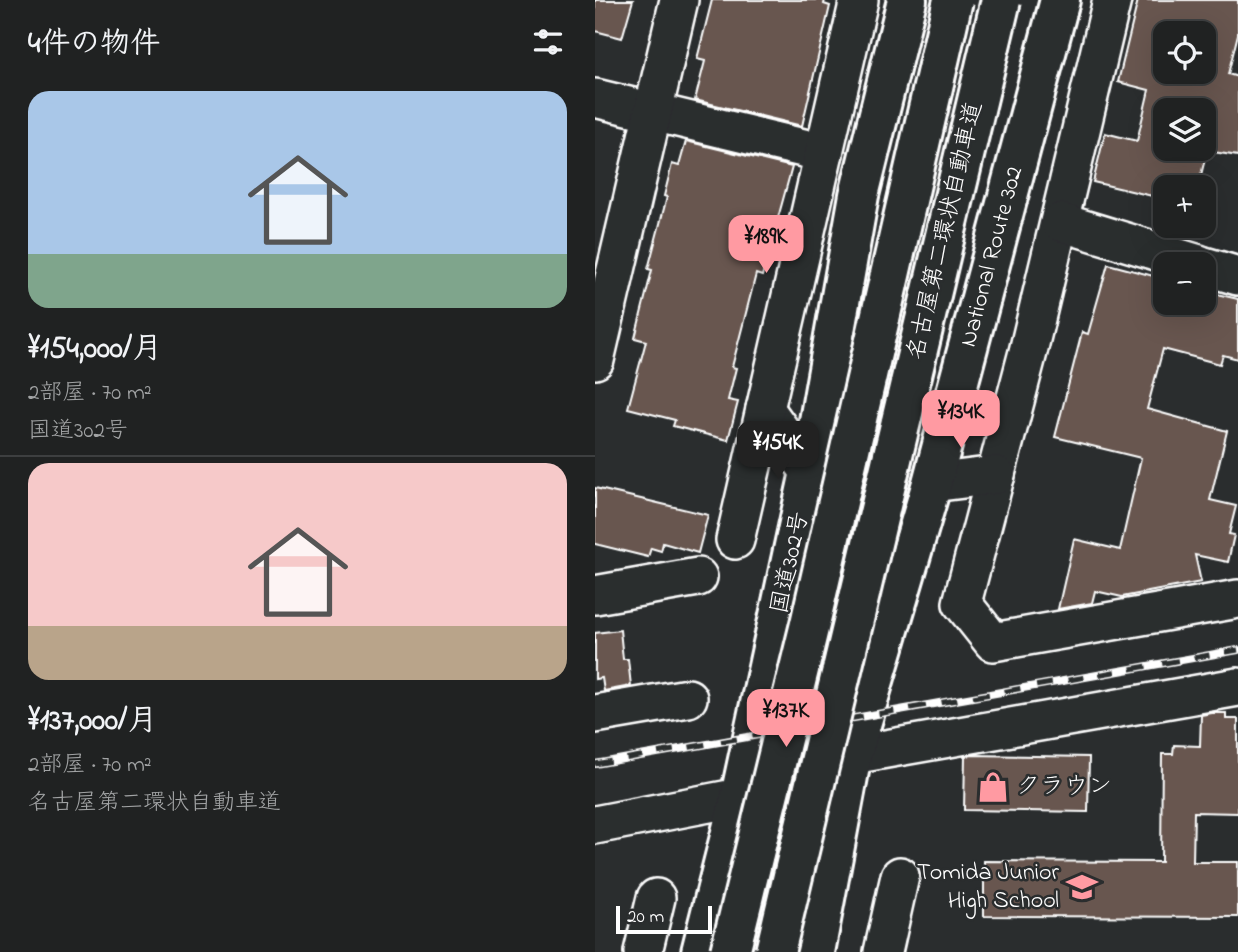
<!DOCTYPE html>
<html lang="ja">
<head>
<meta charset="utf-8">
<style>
  :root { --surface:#202222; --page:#2d2f2f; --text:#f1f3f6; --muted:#a2a4a5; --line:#3d3f40; --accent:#ff9aa2 }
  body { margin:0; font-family:"Indie Flower","Klee One",sans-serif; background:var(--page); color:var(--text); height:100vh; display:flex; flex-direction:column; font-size:26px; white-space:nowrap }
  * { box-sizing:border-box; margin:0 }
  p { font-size:23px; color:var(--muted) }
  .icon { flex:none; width:38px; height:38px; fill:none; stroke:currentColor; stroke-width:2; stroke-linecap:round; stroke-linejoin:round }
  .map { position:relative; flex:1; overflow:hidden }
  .side { display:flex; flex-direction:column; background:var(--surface); width:595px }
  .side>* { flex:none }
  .controls { position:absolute; left:558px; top:21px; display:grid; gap:14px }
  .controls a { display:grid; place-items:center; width:63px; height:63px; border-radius:14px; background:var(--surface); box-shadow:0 7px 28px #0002,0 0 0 2px var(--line); font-size:35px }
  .scale { position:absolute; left:21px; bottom:18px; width:96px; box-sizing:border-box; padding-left:7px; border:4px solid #fff; border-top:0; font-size:19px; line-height:24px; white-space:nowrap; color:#fff; -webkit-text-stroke:5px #2a2d2e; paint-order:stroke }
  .price { position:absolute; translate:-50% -60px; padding:0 16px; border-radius:14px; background:var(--accent); color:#111; font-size:23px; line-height:46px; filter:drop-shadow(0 2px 4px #0008) }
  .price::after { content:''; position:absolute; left:50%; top:42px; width:21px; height:16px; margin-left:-10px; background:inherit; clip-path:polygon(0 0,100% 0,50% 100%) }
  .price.on { background:#222; color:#fff }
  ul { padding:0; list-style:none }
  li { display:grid; align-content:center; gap:14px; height:371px; padding:0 28px }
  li+li { border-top:2px solid var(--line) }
  li span { display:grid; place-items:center; height:217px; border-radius:21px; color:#555 }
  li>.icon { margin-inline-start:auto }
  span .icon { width:126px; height:126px; fill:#fffc; stroke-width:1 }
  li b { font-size:30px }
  h2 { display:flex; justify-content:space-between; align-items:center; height:84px; padding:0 28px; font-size:30px }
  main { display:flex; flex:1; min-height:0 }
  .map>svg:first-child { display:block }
  .building { fill:#675750; stroke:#fff; stroke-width:2; fill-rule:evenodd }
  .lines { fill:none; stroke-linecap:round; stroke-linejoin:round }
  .minor-casing { stroke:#fff; stroke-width:42 }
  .highway-casing { stroke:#fff; stroke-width:44 }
  .minor { stroke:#2a2d2e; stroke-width:37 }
  .highway { stroke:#2a2d2e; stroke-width:38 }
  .rail-casing { stroke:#fff; stroke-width:8 }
  .rail { stroke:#2a2d2e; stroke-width:5; stroke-dasharray:16; stroke-linecap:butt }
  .highway-bridge-casing { stroke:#fff; stroke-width:44; stroke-linecap:butt }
  .highway-bridge { stroke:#2a2d2e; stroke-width:38 }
  .labels { text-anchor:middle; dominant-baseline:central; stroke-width:5; stroke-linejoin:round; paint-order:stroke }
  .street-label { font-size:24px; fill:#fff; stroke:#2a2d2e }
  .poi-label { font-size:24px; fill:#fff; stroke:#2a2d2e; text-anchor:start }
</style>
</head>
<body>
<main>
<section class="side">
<h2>4件の物件<svg class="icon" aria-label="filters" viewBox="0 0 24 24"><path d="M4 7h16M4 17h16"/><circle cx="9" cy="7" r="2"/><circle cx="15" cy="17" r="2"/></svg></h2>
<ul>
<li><span style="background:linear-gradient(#a9c7e8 75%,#7fa58c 0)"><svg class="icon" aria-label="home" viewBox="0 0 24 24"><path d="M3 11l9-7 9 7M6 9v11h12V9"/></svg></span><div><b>¥154,000/月</b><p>2部屋 · 70 m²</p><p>国道302号</p></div></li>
<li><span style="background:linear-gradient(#f6c9c9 75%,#b9a48a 0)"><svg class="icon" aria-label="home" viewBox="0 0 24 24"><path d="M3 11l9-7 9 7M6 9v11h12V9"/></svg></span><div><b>¥137,000/月</b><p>2部屋 · 70 m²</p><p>名古屋第二環状自動車道</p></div></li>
</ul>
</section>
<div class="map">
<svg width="643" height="952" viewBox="0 0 643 952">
  <rect width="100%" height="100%" fill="#2a2d2e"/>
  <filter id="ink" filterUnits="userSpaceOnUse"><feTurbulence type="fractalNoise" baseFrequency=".0143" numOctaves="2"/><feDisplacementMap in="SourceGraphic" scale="14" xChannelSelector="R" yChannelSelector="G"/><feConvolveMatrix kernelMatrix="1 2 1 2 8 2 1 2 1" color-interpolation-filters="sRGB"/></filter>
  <g filter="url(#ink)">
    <g class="building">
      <path d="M0,0H38L27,38L0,31Z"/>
      <path d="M117,0H230L229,4L235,6L207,126L100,100L110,61L102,59Z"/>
      <path d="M543,0H643V34L633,74L643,77V156L612,151L603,187H570V199L498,182L510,133L542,141L554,90L523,82ZM570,33H609V72H570ZM570,110H609V149H570Z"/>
      <path d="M91,141L197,167L167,276L161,274L137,367L141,368L133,400L143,402L133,440L78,426L80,420L33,408L51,341L40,338L57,270L53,269L72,197L69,196L77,164L84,166Z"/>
      <path d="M513,264L570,279V303H609V291L643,299V359L628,355L625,364L568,349L552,409L632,431L615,500L641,506L634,534L639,535L633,562L600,555L606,582L527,597L500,591L497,603L463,609L479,539L525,550L546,458L460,437L487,332L493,334Z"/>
      <path d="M0,488L113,515L103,553L68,543L66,551L56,548L53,557L0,544Z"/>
      <path d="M25,630L28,659H33L36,686L9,691L7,678L0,679V633Z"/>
      <path d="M617,713H631V719H643V813L599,812L598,862H643V917L389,916V861L566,862L567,754H578L579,745L605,746L606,715Z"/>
      <path d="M379,755L494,757L493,812L369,810L370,756Z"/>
    </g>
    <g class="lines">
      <defs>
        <g id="minor">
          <path d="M517,0L433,352L367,603L398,642L643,599"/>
          <path d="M0,98L229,153"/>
          <path d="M465,222L604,264"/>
          <path d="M609,266L643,276"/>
          <path d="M0,360L84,0"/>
          <path d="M170,409L215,472"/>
          <path d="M337,483L401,475"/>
          <path d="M140,540L264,0"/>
          <path d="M0,595L103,577"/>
          <path d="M0,714L93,698"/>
          <path d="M0,825L145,797L257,755L643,687"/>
          <path d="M48,952L61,898"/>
          <path d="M288,952L305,876"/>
        </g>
        <g id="highway">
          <path d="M106,952L145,797L215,472L264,195L312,0"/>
          <path id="s1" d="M220,952L257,755L337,483L465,0"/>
        </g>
      </defs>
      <use href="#minor" class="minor-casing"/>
      <use href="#highway" class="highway-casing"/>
      <use href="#minor" class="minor"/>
      <use href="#highway" class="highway"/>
      <defs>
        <path id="rail" d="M0,764L643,650"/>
      </defs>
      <use href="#rail" class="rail-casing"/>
      <use href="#rail" class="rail"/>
      <defs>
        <g id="highway-bridge">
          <path d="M135,952L215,624L358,0"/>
          <path d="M180,952L406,0"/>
        </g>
      </defs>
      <use href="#highway-bridge" class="highway-bridge-casing"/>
      <use href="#highway-bridge" class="highway-bridge"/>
    </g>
  </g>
  <defs>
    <symbol id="shop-bare" viewBox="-9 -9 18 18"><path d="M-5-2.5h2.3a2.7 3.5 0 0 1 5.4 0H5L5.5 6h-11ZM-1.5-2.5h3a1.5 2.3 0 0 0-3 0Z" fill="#ff9aa2" stroke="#2a2d2e" stroke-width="2.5" paint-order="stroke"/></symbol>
    <symbol id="school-bare" viewBox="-9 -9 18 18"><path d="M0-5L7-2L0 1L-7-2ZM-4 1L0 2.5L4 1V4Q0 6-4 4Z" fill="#ff9aa2" stroke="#2a2d2e" stroke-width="2.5" paint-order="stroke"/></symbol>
  </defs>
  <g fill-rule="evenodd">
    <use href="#shop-bare" x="376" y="765" width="44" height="44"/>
    <use href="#school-bare" x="465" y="865" width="44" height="44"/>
  </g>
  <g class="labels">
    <g class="street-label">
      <text transform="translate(351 231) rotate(-77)">名古屋第二環状自動車道</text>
      <text stroke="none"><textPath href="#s1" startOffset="718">National Route 302</textPath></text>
      <text transform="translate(196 563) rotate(-78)">国道302号</text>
    </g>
    <g class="poi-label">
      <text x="421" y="787">クラウン</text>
      <text x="464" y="873" text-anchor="end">Tomida Junior<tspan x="464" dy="28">High School</tspan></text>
    </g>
  </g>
</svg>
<div class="controls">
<a><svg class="icon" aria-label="locate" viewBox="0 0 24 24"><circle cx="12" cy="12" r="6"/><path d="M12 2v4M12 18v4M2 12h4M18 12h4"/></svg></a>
<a><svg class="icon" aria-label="layers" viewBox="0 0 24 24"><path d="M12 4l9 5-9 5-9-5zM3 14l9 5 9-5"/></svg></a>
<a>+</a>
<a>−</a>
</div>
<div class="scale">20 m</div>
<b class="price" style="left:171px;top:275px">¥189K</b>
<b class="price" style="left:366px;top:450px">¥134K</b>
<b class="price on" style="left:183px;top:481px">¥154K</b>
<b class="price" style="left:191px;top:749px">¥137K</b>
</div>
</main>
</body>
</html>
